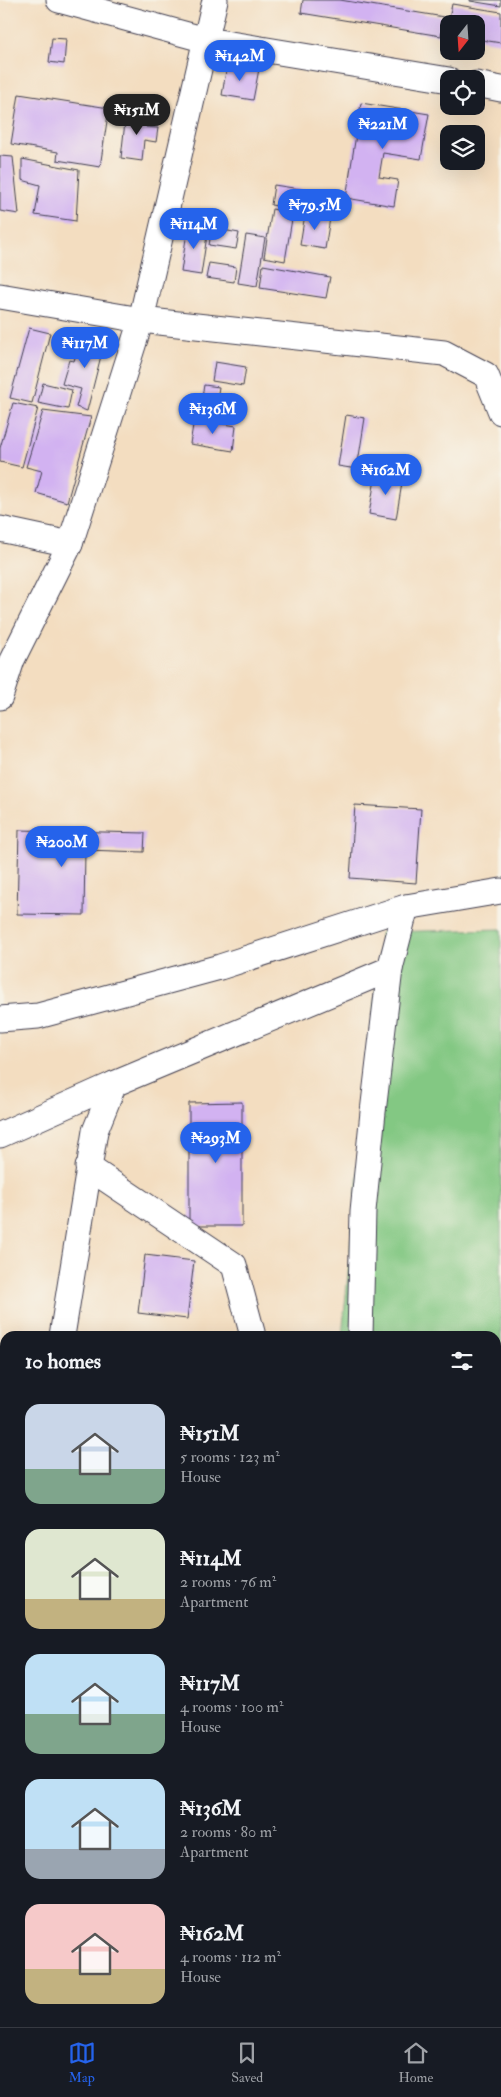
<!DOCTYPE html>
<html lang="en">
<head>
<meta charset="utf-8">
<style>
  :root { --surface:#171b24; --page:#20242c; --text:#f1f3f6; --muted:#9ea1a6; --line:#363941; --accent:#2563eb }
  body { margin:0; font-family:"IM FELL Double Pica",serif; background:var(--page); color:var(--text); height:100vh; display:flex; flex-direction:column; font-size:19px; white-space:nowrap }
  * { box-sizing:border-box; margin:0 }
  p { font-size:16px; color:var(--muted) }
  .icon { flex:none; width:28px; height:28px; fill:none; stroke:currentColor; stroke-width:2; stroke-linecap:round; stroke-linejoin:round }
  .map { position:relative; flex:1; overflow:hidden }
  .panel { position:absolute; left:0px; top:1331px; width:501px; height:696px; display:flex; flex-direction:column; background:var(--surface); border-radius:15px 15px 0 0; box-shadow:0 5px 20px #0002 }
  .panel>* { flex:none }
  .needle { width:32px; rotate:197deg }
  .controls { position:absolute; left:440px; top:15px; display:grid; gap:10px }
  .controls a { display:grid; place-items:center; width:45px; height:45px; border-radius:10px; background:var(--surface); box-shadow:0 5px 20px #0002; font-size:25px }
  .price { position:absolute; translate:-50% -42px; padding:0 11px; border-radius:18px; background:var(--accent); color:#fff; font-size:16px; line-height:32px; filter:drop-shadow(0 1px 2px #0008) }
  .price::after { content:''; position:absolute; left:50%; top:30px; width:15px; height:11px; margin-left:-8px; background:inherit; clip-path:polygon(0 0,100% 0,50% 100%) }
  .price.on { background:#222; color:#fff }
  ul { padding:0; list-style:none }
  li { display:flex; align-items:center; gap:15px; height:125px; padding:0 25px }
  li span { display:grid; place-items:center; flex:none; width:140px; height:100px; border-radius:15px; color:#555 }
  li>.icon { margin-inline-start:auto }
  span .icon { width:60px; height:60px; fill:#fffc; stroke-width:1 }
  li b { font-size:21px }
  h2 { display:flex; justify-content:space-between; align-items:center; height:60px; padding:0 25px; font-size:21px }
  .tab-bar { display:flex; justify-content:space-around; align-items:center; height:70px; border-top:1px solid var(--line); background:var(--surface); font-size:14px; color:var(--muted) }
  .tab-bar a { display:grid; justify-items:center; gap:2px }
  .tab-bar .on { color:var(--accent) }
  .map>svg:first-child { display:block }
  .green { fill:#83c883; stroke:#52755f }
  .building { fill:#d2b2f1 }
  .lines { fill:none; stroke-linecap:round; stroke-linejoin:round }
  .street-casing { stroke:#413e4f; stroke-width:27 }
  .street { stroke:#fff; stroke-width:25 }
</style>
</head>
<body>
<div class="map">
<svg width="501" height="2027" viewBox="0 0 501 2027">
  <rect width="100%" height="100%" fill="#f7f3e8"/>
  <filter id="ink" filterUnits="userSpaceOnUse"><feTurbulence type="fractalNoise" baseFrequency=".02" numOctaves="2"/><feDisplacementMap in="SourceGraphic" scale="10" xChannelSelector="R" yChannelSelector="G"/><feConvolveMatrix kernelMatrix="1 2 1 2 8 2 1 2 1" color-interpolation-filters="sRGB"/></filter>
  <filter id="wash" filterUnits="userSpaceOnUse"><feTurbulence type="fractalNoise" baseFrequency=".0096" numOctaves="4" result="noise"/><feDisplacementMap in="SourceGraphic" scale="20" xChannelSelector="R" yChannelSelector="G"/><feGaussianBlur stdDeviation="1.12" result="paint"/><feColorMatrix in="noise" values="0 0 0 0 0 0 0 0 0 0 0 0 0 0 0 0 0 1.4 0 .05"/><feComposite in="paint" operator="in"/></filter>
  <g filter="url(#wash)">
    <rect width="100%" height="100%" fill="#f3ddc0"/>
    <path class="green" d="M501,929V1597L496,1594V1336H342L381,932Z"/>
    <g id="blocks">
      <g class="building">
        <path d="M303,0H340L444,17L441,36L301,13Z"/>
        <path d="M470,0H501V6L470,1Z"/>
        <path d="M452,4L501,12V43L476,39V24H448Z"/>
        <path d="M52,38L66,39L64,64L49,62Z"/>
        <path d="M227,65L259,69L253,100L222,95Z"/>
        <path d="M19,94L109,108L100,167L57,160L58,152L11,144Z"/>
        <path d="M361,103L429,114L421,159L383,153L379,177L398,180L394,206L346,198Z"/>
        <path d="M126,113L147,115L146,127L158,128L156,142L144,140L142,161L121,158Z"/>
        <path d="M0,156L13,157L19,214L0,211Z"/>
        <path d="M22,159L79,170L76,221L35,215L40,185L22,180Z"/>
        <path d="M274,185L345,196L342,217L271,205Z"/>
        <path d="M272,209L293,213L285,261L264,257Z"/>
        <path d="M305,214L330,218L325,249L300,245Z"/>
        <path d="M188,225L208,229L201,275L181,272Z"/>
        <path d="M212,228L239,233L236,249L209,245Z"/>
        <path d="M246,235L265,238L257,286L238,283Z"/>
        <path d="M209,263L236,267L234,282L206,278Z"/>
        <path d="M263,265L330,277L326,298L260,288Z"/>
        <path d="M29,328L50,333L32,403L10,398Z"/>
        <path d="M81,336L105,340L87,411L76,407L81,389L62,384L69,360L74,361Z"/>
        <path d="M215,362L246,367L243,386L212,381Z"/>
        <path d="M43,383L72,390L68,409L38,403Z"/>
        <path d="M204,385L219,387L214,417L199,414Z"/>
        <path d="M13,403L38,408L22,467L0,462V448Z"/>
        <path d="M43,411L91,417L67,502L36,493L42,471L26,467Z"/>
        <path d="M346,415L365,418L357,469L338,466Z"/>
        <path d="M194,419L236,426L233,451L190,444Z"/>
        <path d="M376,473L403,477L396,519L369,514Z"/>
        <path d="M355,805L421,809L416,883L350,878Z"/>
        <path d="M19,830L145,833L144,852L85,850L84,915L17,914Z"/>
        <path d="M242,1102V1226H189V1103Z"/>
        <path d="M145,1255L194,1261L187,1319L138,1313Z"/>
        <path d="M0,1423L5,1424V1500L0,1499Z"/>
        <path d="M496,1630L501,1631V1662L496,1661Z"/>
        <path d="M0,1806H5V1877L0,1878Z"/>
        <rect x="496" y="1823" width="5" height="79"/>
        <path d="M501,1954V2027H451V2022H496V1955Z"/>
        <path d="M5,1998V2022H41L42,2027H0V1999Z"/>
        <path d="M174,2022H234V2024L210,2027H175Z"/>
      </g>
    </g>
  </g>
  <g filter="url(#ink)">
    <use href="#blocks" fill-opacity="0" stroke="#413e4f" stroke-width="1"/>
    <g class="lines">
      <defs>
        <g id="street">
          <path d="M59,0L206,40L449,80"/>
          <path d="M476,84L501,89"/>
          <path d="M0,296L141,320L444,353L486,375L501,412"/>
          <path d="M0,529L70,544"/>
          <path d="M0,697L12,660L70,544L141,320L215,0"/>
          <path d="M0,1019L38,1016L220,967L406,907L501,891"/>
          <path d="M0,1135L114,1084L390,969"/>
          <path d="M88,1167L234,1265L253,1336"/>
          <path d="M62,1336L95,1131L114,1084"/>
          <path d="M360,1336L363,1211L373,1112L390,969L406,907"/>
          <path d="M0,1583L5,1565"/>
          <path d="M496,1720L501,1724"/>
          <path d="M496,1803L501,1802"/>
          <path d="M0,1912L5,1911"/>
          <path d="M389,2022V2027"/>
        </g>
      </defs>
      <use href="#street" class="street-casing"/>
      <use href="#street" class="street"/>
    </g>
  </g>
</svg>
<div class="controls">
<a><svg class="needle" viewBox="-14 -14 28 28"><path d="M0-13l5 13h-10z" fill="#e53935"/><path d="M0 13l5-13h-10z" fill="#9ea1a6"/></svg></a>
<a><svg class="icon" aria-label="locate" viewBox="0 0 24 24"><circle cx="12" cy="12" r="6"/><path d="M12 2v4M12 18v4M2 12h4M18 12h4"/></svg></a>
<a><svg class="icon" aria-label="layers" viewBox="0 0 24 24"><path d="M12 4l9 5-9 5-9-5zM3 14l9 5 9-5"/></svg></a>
</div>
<b class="price" style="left:240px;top:82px">₦142M</b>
<b class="price on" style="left:137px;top:136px">₦151M</b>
<b class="price" style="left:383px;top:150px">₦221M</b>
<b class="price" style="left:315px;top:231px">₦79.5M</b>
<b class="price" style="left:194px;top:250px">₦114M</b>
<b class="price" style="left:85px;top:369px">₦117M</b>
<b class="price" style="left:213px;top:435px">₦136M</b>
<b class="price" style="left:386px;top:496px">₦162M</b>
<b class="price" style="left:62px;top:868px">₦200M</b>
<b class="price" style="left:216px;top:1164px">₦293M</b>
<section class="panel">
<h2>10 homes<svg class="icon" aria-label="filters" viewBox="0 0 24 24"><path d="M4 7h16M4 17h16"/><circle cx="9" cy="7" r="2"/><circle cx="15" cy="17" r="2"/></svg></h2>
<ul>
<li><span style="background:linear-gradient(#c9d6e8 65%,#7fa58c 0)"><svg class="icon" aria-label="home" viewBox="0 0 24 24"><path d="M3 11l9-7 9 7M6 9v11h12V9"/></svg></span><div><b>₦151M</b><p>5 rooms · 123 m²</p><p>House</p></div></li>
<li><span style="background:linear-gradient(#dfe7d0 70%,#c2b280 0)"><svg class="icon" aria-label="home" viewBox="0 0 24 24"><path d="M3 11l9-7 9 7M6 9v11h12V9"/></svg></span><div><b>₦114M</b><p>2 rooms · 76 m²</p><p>Apartment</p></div></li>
<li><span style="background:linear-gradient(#bfe0f5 60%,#7fa58c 0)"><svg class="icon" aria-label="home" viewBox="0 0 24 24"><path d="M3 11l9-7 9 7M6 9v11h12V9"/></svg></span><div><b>₦117M</b><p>4 rooms · 100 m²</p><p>House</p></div></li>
<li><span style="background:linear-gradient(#bfe0f5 70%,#9aa5b1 0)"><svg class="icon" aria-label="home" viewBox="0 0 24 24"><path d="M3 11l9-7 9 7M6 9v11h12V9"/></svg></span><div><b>₦136M</b><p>2 rooms · 80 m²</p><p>Apartment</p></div></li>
<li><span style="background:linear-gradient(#f6c9c9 65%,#c2b280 0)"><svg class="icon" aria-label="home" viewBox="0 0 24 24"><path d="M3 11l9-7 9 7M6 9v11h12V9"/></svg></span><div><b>₦162M</b><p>4 rooms · 112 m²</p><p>House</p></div></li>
</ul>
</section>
</div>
<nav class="tab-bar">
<a class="on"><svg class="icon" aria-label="map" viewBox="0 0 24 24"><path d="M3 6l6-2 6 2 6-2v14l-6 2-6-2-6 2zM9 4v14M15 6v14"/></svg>Map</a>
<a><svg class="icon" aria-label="saved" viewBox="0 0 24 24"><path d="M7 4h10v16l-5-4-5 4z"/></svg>Saved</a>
<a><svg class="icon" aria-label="home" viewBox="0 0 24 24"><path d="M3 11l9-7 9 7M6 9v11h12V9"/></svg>Home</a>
</nav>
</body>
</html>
